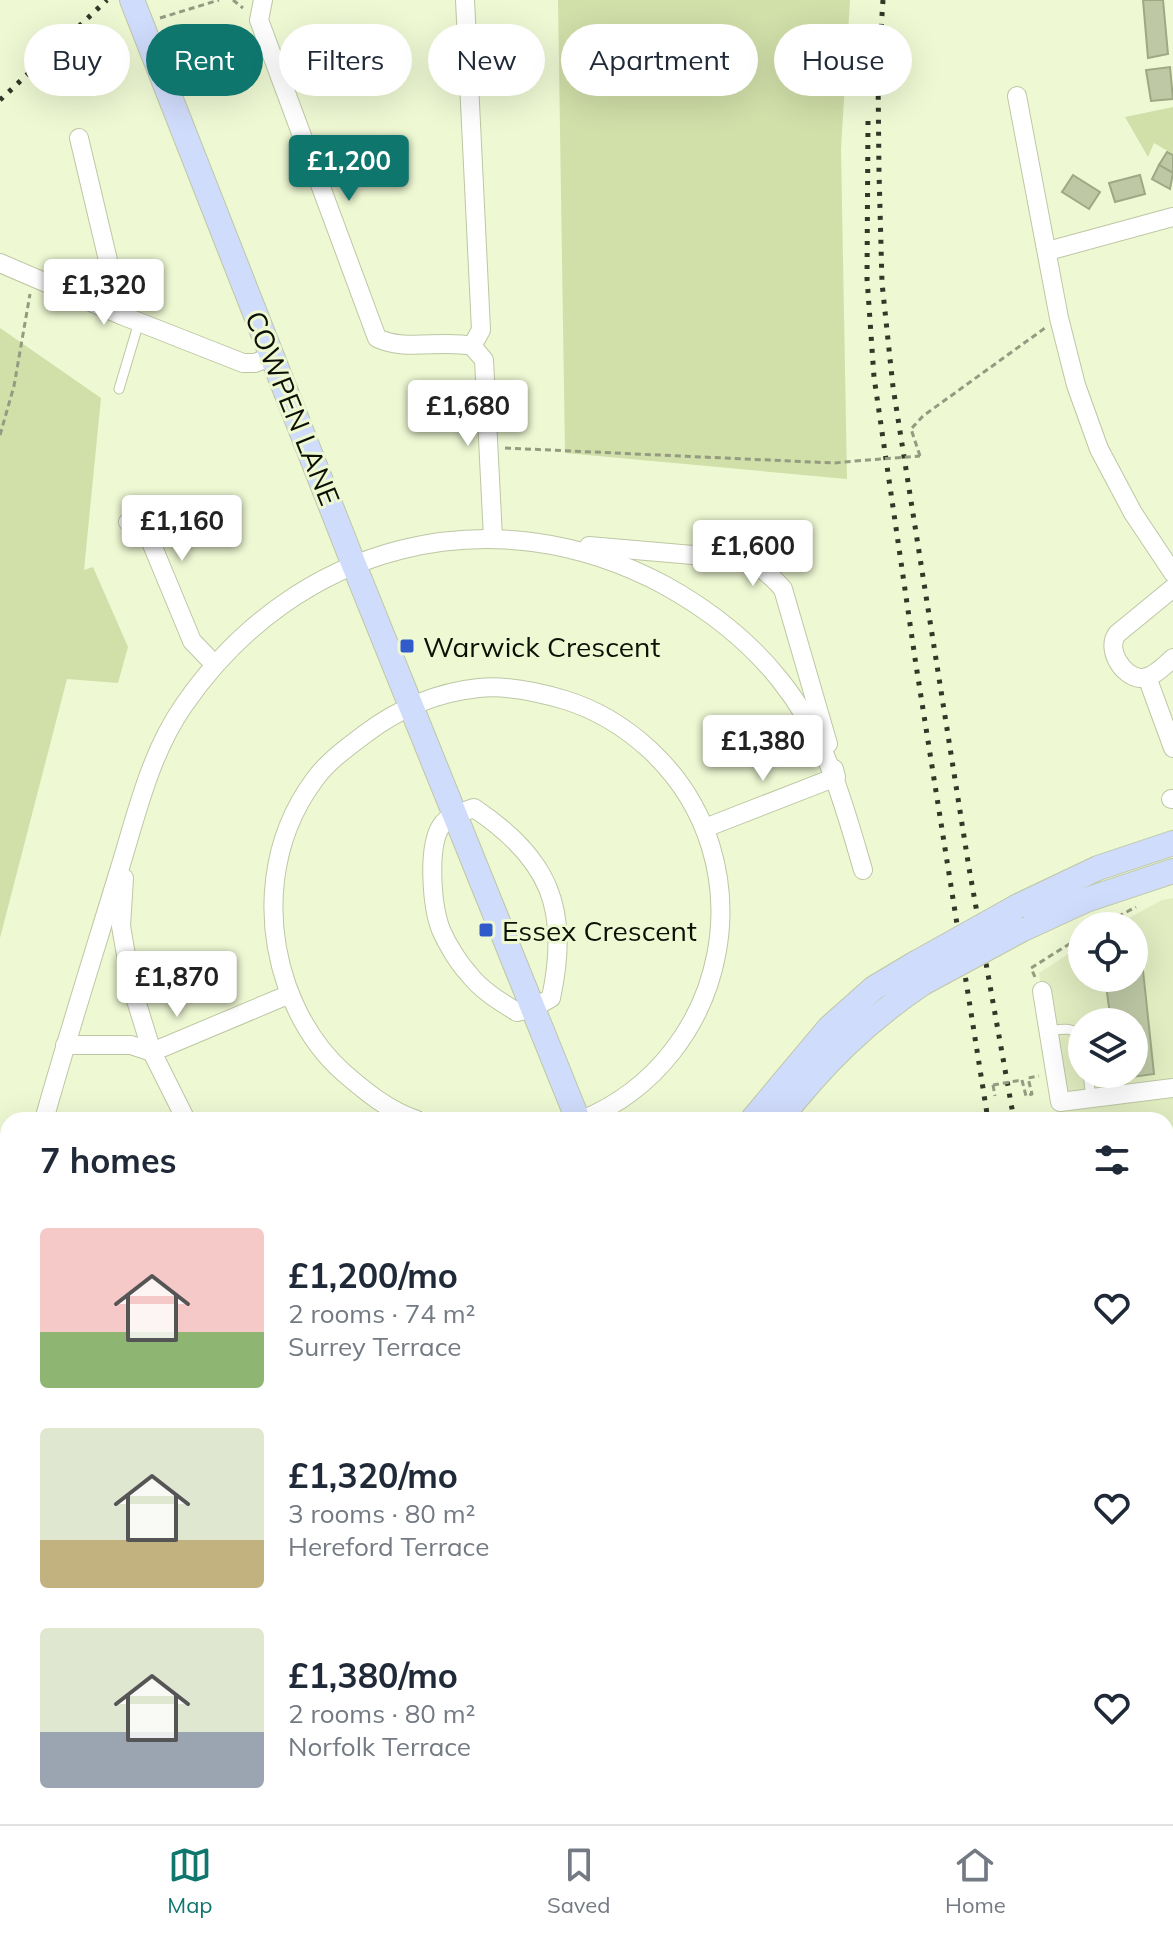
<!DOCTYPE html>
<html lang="en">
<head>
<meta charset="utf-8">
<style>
  :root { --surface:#fff; --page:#f6f6f7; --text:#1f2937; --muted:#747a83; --line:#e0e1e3; --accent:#0f766e }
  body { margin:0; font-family:Mulish,sans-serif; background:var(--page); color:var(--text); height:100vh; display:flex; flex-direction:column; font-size:30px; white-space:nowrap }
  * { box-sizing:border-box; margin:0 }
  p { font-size:26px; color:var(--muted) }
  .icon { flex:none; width:44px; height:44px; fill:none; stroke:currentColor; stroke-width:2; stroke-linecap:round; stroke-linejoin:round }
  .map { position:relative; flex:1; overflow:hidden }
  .drawer { position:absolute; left:0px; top:1112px; width:1174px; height:712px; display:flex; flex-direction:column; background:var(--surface); border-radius:24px 24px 0 0; box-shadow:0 8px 32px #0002 }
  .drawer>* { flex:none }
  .banner { position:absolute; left:24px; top:24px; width:1126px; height:72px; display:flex; gap:16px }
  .buttons { position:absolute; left:1068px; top:912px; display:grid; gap:16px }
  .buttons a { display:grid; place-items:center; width:80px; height:80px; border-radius:50%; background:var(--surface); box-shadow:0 8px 32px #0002; font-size:40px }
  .price { position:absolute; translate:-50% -68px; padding:0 18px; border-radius:8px; background:#fff; color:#222; font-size:26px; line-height:52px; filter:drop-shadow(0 2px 4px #0008) }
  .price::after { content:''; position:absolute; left:50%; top:48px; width:24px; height:18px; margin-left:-12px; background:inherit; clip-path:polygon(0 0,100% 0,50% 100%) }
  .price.current { background:var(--accent); color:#fff }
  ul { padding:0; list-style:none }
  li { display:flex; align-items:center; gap:24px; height:200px; padding:0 40px }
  li span { display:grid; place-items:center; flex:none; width:224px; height:160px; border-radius:8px; color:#555 }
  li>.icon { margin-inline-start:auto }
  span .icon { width:96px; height:96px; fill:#fffc; stroke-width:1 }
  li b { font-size:34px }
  h2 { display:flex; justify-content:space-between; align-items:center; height:96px; padding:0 40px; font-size:34px }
  .tag { padding:0 28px; border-radius:36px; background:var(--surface); box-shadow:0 8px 32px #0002; font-size:28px; line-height:72px }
  .tag.current { background:var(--accent); color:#fff }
  .tabs { display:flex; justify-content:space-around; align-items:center; height:112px; border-top:2px solid var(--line); background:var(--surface); font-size:22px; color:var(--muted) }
  .tabs a { display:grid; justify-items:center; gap:4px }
  .tabs .current { color:var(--accent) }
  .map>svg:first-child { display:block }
  .built { fill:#e1ecc1; fill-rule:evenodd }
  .green { fill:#d1dfa9 }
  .building { fill:#bec8a5; stroke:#9ea885; stroke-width:2 }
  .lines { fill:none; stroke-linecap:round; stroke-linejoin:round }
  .lane-casing { stroke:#bdc7a4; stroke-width:11 }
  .street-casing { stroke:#bdc7a4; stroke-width:20 }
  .secondary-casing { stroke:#bdc7a4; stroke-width:26 }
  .path { stroke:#949b81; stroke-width:3; stroke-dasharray:6 4; stroke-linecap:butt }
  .lane { stroke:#fff; stroke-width:9 }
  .street { stroke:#fff; stroke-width:18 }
  .secondary { stroke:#d0dcfb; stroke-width:24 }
  .rail { stroke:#333727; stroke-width:5; stroke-dasharray:4 8; stroke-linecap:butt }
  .secondary-bridge-casing { stroke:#bdc7a4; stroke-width:26; stroke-linecap:butt }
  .path-bridge { stroke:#949b81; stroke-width:3; stroke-dasharray:6 4; stroke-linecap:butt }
  .secondary-bridge { stroke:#d0dcfb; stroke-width:24 }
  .poi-dot { fill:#315aca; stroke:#eef8d3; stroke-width:3 }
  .labels { text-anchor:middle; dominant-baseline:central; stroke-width:6; stroke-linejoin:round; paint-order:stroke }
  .street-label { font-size:28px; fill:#0d1005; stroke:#eef8d3 }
  .poi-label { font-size:28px; fill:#0d1005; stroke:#eef8d3; text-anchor:start }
</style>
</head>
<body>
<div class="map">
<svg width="1173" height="1824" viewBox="0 0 1173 1824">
  <rect width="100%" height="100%" fill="#eef8d3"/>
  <g class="built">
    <path d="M1173,898V1824H1154L1153,1816H1166V1120H1059L1039,973L1082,945V978H1134V926H1114L1162,900ZM1082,1022H1134V1074H1082Z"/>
    <path d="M364,1816H832L835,1824H366Z"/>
  </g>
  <g class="green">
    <path d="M558,0H850L841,149L847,479L565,453Z"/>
    <path d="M1173,107V154L1154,143L1148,157L1125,117Z"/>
    <path d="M0,328L101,398L84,570L93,567L128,647L118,683L67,679L0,938Z"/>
    <path d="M8,1560V1816H364L366,1824H0V1561Z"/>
    <path d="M882,1816H1088L1090,1824H885Z"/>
  </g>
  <g class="building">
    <path d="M1143,0H1163L1168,54L1148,58Z"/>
    <path d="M1170,67L1173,99L1151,101L1146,70Z"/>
    <path d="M1167,152L1173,155V173L1159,165Z"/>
    <path d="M1159,165L1173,173L1170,189L1152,179Z"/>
    <path d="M1073,175L1100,192L1089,209L1062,192Z"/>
    <path d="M1140,175L1145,194L1115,202L1109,183Z"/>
    <path d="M1140,942L1154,1074L1118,1079L1117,1074H1134V1022H1111L1105,978H1134V943Z"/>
    <path d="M1173,1156V1335L1166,1336V1157Z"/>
    <path d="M1173,1346V1449L1166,1450V1347Z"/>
    <path d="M1173,1550V1750L1166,1751V1551Z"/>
    <path d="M1173,1816V1824H1143V1820Z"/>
  </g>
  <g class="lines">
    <defs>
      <g id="lane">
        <path d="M119,389L139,322"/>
        <path d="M1049,1031C1062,1029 1073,1026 1082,1038"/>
        <path d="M1088,1074L1091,1098"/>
        <path d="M1166,1138H1173"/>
        <path d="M581,1816L582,1824"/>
        <path d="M768,1816L769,1824"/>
      </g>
      <g id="street">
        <path d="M263,0L259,20L377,338C406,352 441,339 472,346"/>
        <path d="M465,0L481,330L472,346"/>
        <path d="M1017,96L1059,318L1076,385L1099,449L1133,513L1173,573"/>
        <path d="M79,138L121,315L243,363H255L272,356"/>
        <path d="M1048,251L1173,217"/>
        <path d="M0,263L121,315"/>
        <path d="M472,346L484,360L493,538"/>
        <path d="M128,522L141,518L192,641L215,665"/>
        <path d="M589,546L739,559C759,565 770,574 783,589L828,744"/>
        <path d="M1173,588L1117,634C1106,649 1122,676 1140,678C1152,679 1164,666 1173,658"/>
        <path d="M1147,677L1173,748"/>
        <path d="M1171,799H1173"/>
        <path d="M474,808C550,859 570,909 551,998L533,1008L517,1012C499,1001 481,990 468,973C458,962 447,944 441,930C432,907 427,848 441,826C448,815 463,812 474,808Z"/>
        <path d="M705,828L836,777L834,769"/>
        <path d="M124,878L121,926L131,984L152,1052L186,1120"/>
        <path d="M1042,991L1060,1102L1173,1088"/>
        <path d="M65,1045H131L152,1052L290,994"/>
        <path d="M44,1120C67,1038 93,956 118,874C136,817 149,755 184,705C296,543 492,492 666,586C709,610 749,641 780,680C826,737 843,801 863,870"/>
        <path d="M417,1120C389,1111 366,1092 344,1073C318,1050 299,1019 287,986C263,917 270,839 315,779C328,761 348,747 365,734C398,709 438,692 479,688C508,685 538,692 565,700C598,710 625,727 650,750C769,861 731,1058 582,1120"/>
        <path d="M0,1273L8,1245"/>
        <path d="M0,1363L8,1362"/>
        <path d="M0,1471L8,1526"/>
      </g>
      <g id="secondary">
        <path d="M132,0L354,565L578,1120"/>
        <path d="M1018,906L1098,868L1173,843"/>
        <path d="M1021,930L1086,900L1173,871"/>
        <path d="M752,1120L829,1028L874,988L916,963"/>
        <path d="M779,1120C823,1064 865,1022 923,983"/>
        <path d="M857,1816L860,1824"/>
      </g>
    </defs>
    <use href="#lane" class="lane-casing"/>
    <use href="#street" class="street-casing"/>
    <use href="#secondary" class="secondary-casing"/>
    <g class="path">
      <path d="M233,0L243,8"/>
      <path d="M160,18L219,0"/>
      <path d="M0,435L14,386L30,294"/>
      <path d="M505,448L834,463L855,461"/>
      <path d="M920,456L911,429L923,416L1045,328"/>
      <path d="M1100,926L1136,907"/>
      <path d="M1035,977L1031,968L1082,936"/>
      <path d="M1022,1080L1026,1096L1032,1094L1028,1078L1039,1076"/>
      <path d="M993,1085L995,1096"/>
    </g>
    <use href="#lane" class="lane"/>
    <use href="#street" class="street"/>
    <use href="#secondary" class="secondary"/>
    <g class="rail">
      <path d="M883,0L878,76L879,172L882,283L893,387L969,868L1014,1120"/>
      <path d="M0,100L107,0"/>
      <path d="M868,121L867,278L874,377L916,665L988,1120"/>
      <path d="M1115,1816L1116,1824"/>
    </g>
    <defs>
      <g id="secondary-bridge">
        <path d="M916,963L1018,906"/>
        <path d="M923,983L1021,930"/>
      </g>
    </defs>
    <use href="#secondary-bridge" class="secondary-bridge-casing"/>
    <g class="path-bridge">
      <path d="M855,461L920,456"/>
      <path d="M993,1085L1022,1080"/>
    </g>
    <use href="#secondary-bridge" class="secondary-bridge"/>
  </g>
  <g class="poi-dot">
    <rect x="399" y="638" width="16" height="16" rx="4"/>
    <rect x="478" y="922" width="16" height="16" rx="4"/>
  </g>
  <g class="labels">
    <g class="street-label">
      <text transform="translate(293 408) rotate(68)">COWPEN LANE</text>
    </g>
    <g class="poi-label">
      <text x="423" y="646">Warwick Crescent</text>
      <text x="502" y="930">Essex Crescent</text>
    </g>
  </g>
</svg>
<div class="buttons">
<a><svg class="icon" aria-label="locate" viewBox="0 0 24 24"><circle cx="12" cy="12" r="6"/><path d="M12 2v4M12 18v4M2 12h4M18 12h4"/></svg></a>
<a><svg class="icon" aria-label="layers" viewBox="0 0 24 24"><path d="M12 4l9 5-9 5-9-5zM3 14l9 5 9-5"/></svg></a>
</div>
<b class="price current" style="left:349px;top:203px">£1,200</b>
<b class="price" style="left:104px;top:327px">£1,320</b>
<b class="price" style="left:468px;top:448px">£1,680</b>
<b class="price" style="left:182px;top:563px">£1,160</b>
<b class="price" style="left:753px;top:588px">£1,600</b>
<b class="price" style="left:763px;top:783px">£1,380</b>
<b class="price" style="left:177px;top:1019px">£1,870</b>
<div class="banner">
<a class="tag">Buy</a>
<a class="tag current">Rent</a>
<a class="tag">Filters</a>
<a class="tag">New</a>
<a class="tag">Apartment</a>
<a class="tag">House</a>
</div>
<section class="drawer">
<h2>7 homes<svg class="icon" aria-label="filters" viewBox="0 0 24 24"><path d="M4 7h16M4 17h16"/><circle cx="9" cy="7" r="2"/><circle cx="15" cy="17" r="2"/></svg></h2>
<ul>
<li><span style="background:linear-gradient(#f6c9c9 65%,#8fb573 0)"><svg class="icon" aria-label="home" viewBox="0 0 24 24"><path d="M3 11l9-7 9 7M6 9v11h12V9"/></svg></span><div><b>£1,200/mo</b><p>2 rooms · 74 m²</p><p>Surrey Terrace</p></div><svg class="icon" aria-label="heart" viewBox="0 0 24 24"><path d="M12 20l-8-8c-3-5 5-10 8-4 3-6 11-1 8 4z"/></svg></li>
<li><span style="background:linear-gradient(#dfe7d0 70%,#c2b280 0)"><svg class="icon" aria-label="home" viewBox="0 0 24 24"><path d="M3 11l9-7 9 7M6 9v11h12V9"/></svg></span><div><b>£1,320/mo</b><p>3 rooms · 80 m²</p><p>Hereford Terrace</p></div><svg class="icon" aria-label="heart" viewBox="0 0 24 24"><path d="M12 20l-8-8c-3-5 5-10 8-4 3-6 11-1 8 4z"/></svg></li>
<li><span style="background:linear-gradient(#dfe7d0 65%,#9aa5b1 0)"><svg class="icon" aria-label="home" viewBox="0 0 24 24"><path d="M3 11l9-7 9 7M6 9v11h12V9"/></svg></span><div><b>£1,380/mo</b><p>2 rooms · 80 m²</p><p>Norfolk Terrace</p></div><svg class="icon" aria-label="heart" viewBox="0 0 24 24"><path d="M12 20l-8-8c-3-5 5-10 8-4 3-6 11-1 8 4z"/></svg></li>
</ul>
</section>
</div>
<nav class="tabs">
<a class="current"><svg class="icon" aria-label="map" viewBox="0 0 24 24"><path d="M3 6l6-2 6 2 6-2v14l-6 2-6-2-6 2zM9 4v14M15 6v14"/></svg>Map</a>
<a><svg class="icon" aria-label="saved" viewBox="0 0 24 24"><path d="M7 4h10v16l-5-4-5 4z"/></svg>Saved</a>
<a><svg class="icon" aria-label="home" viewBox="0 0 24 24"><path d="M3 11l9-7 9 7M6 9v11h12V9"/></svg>Home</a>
</nav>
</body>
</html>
